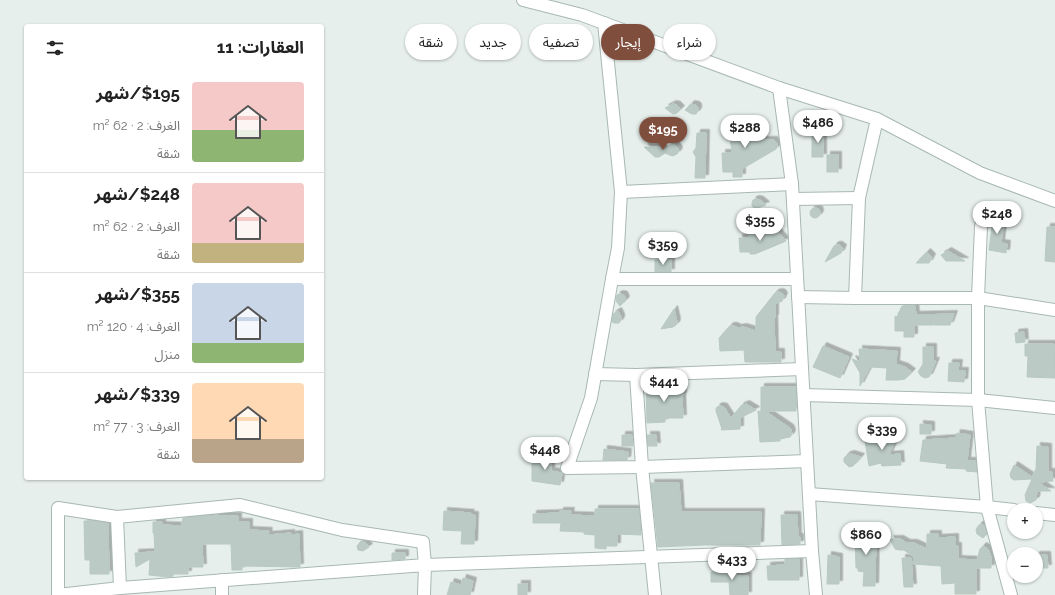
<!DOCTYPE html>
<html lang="ar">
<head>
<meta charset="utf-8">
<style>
  :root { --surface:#fff; --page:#f2f2f2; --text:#222; --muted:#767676; --line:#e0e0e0; --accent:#804e3d }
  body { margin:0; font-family:Raleway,"Noto Sans Arabic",sans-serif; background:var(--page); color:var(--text); direction:rtl; height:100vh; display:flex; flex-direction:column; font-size:15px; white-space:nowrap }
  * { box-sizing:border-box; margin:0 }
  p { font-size:13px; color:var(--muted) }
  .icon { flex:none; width:22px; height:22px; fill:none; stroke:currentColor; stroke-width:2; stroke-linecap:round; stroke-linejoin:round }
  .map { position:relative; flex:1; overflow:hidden; direction:ltr }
  .drawer { position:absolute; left:24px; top:24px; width:300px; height:456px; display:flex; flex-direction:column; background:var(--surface); border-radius:4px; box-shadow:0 1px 3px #0004; direction:rtl }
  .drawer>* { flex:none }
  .guide { position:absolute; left:336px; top:24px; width:380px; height:36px; direction:rtl; display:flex; gap:8px }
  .fabs { position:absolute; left:1007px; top:503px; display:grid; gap:8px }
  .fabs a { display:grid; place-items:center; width:36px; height:36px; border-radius:50%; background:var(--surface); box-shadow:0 1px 3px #0004; font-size:20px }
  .price { position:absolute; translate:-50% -34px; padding:0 9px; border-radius:14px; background:#fff; color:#222; font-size:13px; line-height:26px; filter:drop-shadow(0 1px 2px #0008) }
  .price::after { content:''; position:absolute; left:50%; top:24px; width:12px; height:9px; margin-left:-6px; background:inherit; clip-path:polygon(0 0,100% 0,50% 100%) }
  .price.selected { background:var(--accent); color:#fff }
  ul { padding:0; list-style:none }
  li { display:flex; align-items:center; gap:12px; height:100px; padding:0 20px }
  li+li { border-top:1px solid var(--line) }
  li span { display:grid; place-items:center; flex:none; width:112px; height:80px; border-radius:4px; color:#555 }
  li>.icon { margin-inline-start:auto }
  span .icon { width:48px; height:48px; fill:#fffc; stroke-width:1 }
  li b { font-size:17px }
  h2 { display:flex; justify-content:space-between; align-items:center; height:48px; padding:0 20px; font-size:17px }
  .chip { padding:0 14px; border-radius:18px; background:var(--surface); box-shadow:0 1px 3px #0004; font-size:14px; line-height:36px }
  .chip.selected { background:var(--accent); color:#fff }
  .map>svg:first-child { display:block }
  .building { fill:#bbcac4; stroke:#b8c9c2; filter:url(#shadow) }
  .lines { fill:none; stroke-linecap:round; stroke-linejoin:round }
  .minor-casing { stroke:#a8b8b2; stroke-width:14 }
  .minor { stroke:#fff; stroke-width:12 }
</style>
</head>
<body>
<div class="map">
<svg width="1055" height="595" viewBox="0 0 1055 595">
  <defs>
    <filter id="shadow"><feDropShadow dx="3.5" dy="-3.5" stdDeviation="0" flood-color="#0004"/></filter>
  </defs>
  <rect width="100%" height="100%" fill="#e6efeb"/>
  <g class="building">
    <path d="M673,104L677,105L681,109L677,113L673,114L665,108Z"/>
    <path d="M691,104L696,105L698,107V111L696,114H692L685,110Z"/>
    <path d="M730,125L744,130L763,129V140H774L777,144V147L776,149L742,169V177H733V172H723L722,153H732L730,137L725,131L727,127Z"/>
    <rect x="812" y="131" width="11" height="26"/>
    <path d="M697,133H706L705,178H695L696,157L693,152L696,148Z"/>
    <path d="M671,145H675L678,148L679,151L677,154L672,156L665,153L659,157H655L644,147H659L665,150Z"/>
    <rect x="827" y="155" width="11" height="17"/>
    <path d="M756,199L760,200L766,205L755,209L752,206V203L753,200Z"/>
    <circle cx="815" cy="213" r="5"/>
    <path d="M987,217L1004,220L1001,243L1007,244L1006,253L989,250L992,227H988L986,221Z"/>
    <path d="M771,225L786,241L755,254H750V252H740L739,238H749V233L771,232Z"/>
    <path d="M1047,227H1055V262L1045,261Z"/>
    <path d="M836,245H839L843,248L841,253L825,262L834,246Z"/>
    <path d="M948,251L965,261H946L941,255Z"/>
    <path d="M927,252L932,257L929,263H916Z"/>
    <rect x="655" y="260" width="16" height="12"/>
    <path d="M779,292L782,293L784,296L782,301L775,304V318H774L775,352H781V362H745L744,350L720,351L719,338L730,326H734L738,328L743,327L756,331V317L775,293Z"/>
    <path d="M620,294L624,295L626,300L620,306L616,301L617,295Z"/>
    <path d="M902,306H915L916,315L954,314L950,325H934L933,324V325H914V337H904V331H895V316L897,317Z"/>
    <path d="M674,309L677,322L676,325L673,327L661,329Z"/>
    <path d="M618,311L621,317V320L619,323H614L612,322L613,314Z"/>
    <path d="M1024,332L1025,342L1016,343L1015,333Z"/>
    <path d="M1025,344H1054L1055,378L1027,377L1028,356H1025Z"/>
    <path d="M823,346L849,357L840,378L813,367Z"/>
    <path d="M923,347H933V361H936L930,375L929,377L925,378L921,376L918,372L923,364Z"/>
    <path d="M859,349L897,351L896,364L905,367L912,372L905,379L899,380H886L887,368L870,367L860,386V373L852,359L860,362Z"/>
    <path d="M949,363H959L958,371H965L964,382L948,381Z"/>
    <path d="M646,386L683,387V396H682L683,418H665V422L647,423Z"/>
    <path d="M761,387H796V411H765L790,428L791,430L792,434L790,437L780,439V441L760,442L758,411L761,412Z"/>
    <path d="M746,404L756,410L740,418V429L721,430L722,429L716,411V409L717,407L720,406L724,407L731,418L741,406Z"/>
    <path d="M920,424L931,425V434H920Z"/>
    <path d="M889,433L894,437L895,441L889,455L900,454L901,465L882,466L881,463L869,466L865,441L869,437L880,439L885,434Z"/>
    <path d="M957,433L970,435L967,461H976L977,472L966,471L967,465L966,469L946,468L947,464L920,461L923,440L956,438Z"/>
    <path d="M622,435H632L633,446H622Z"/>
    <path d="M647,435H656L657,446H648Z"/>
    <path d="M1037,446L1048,447V472H1052L1053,481L1038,482L1051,491H1037L1036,500L1030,503L1026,501L1025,495L1032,479L1014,480L1011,478L1010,474L1014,465L1032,477L1036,469Z"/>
    <path d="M604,449L628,452L627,460H603Z"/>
    <path d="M541,453H551V471L562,473L560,485L532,481V461H541Z"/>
    <path d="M851,454L861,457L854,465L853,466L849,467L844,462V458L847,455Z"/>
    <path d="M651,483H679L681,512H761L760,545H704L658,547Z"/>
    <path d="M595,509H639L641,535L617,534V546H606V549L595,548V535L584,534V532L560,531L561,523H533V514L560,513V511H571L570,515L595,516Z"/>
    <path d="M444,511L471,513L470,515H475L474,544H461L462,531L443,530Z"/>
    <path d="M219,515V516H238V522H249V530L269,531L268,535L291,533V535L299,534L300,567L242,566V570H232L231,544H202L203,567H188V574H173V576L168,577L149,575L150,559L136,567L135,553L155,552L154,533H153V522H162V525L182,526L183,518Z"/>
    <path d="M781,515H797L798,537H800V544L782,545Z"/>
    <path d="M84,521H94L108,523L109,574H90V560H85Z"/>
    <path d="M981,524L984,525L987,534L983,538L977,534L976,530L978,526Z"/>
    <path d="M855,531H876L875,586H863L864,572L858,571V568H856Z"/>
    <path d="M927,534H938V538L955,537V546H958V559L976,560V564L980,549L983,546L988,549L991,557V568H976V594H955V583L942,584L941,566L913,564L914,557L904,550H899L895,549L890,539H900L907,543H914L927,549Z"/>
    <path d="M361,541L365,542L369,547L363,551L358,550L357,546Z"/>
    <path d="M392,553H405V559L392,560Z"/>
    <path d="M828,555L839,557V584H827Z"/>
    <path d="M1036,555H1047L1048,568H1036Z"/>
    <path d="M902,558H911L913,587H904Z"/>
    <path d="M785,559H799V580H768L767,566L785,565Z"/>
    <path d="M736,567V576H748V595H730L729,582H711V572H718V568Z"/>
    <path d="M463,578L473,581L470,595H447L451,582L461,585Z"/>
    <rect x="518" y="584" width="9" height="11"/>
  </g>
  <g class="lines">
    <defs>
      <g id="minor">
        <path d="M523,0L582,15L779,88L877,119L980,173L1055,201"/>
        <path d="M604,23L621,192L618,248L612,279L591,398L567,468L642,467L807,461"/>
        <path d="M779,88L792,184L812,551L816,595"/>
        <path d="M621,192L792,184"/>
        <path d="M793,199L859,198"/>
        <path d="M981,226L978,298V400L987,507L1011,595"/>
        <path d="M612,279H797"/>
        <path d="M798,297L855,298H978L1055,310"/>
        <path d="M855,298L859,198L877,119"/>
        <path d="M595,374L636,375L802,369"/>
        <path d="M636,375L642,467L655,595"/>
        <path d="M804,395L978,400L1055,408"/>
        <path d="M809,494L987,507L1014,510"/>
        <path d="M1036,513L1055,515"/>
        <path d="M117,517L120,588"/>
        <path d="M222,580V595"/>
        <path d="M424,595L425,565L423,542L342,530L240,505L117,517L58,508V595L120,588L425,565L812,551"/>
      </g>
    </defs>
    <use href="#minor" class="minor-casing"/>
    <use href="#minor" class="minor"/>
  </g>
</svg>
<div class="fabs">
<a>+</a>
<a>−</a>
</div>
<b class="price" style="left:818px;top:144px">$486</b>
<b class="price" style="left:745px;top:149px">$288</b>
<b class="price selected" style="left:663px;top:151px">$195</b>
<b class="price" style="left:997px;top:235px">$248</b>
<b class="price" style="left:760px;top:242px">$355</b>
<b class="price" style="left:663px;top:266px">$359</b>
<b class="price" style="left:664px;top:403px">$441</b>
<b class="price" style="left:882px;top:451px">$339</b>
<b class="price" style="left:545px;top:471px">$448</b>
<b class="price" style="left:866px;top:556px">$860</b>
<b class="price" style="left:732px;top:581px">$433</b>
<div class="guide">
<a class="chip">شراء</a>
<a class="chip selected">إيجار</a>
<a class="chip">تصفية</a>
<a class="chip">جديد</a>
<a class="chip">شقة</a>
</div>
<section class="drawer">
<h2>العقارات: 11<svg class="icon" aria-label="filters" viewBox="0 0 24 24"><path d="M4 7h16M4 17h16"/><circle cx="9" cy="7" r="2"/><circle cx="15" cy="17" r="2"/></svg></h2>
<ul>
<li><span style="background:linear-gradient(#f6c9c9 60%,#8fb573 0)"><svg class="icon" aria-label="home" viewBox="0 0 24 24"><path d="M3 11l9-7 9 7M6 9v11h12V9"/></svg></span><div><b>$195/شهر</b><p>الغرف: 2 · 62 m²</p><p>شقة</p></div></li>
<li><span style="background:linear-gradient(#f6c9c9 75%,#c2b280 0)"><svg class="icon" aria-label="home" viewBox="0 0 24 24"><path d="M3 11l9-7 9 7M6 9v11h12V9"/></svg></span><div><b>$248/شهر</b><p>الغرف: 2 · 62 m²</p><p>شقة</p></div></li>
<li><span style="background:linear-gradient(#c9d6e8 75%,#8fb573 0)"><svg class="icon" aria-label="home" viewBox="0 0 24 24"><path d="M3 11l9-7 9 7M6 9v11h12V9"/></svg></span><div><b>$355/شهر</b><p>الغرف: 4 · 120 m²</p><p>منزل</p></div></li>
<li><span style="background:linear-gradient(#ffd9b3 70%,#b9a48a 0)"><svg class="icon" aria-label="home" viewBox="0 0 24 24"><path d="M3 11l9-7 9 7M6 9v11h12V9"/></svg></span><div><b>$339/شهر</b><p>الغرف: 3 · 77 m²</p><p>شقة</p></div></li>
</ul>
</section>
</div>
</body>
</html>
